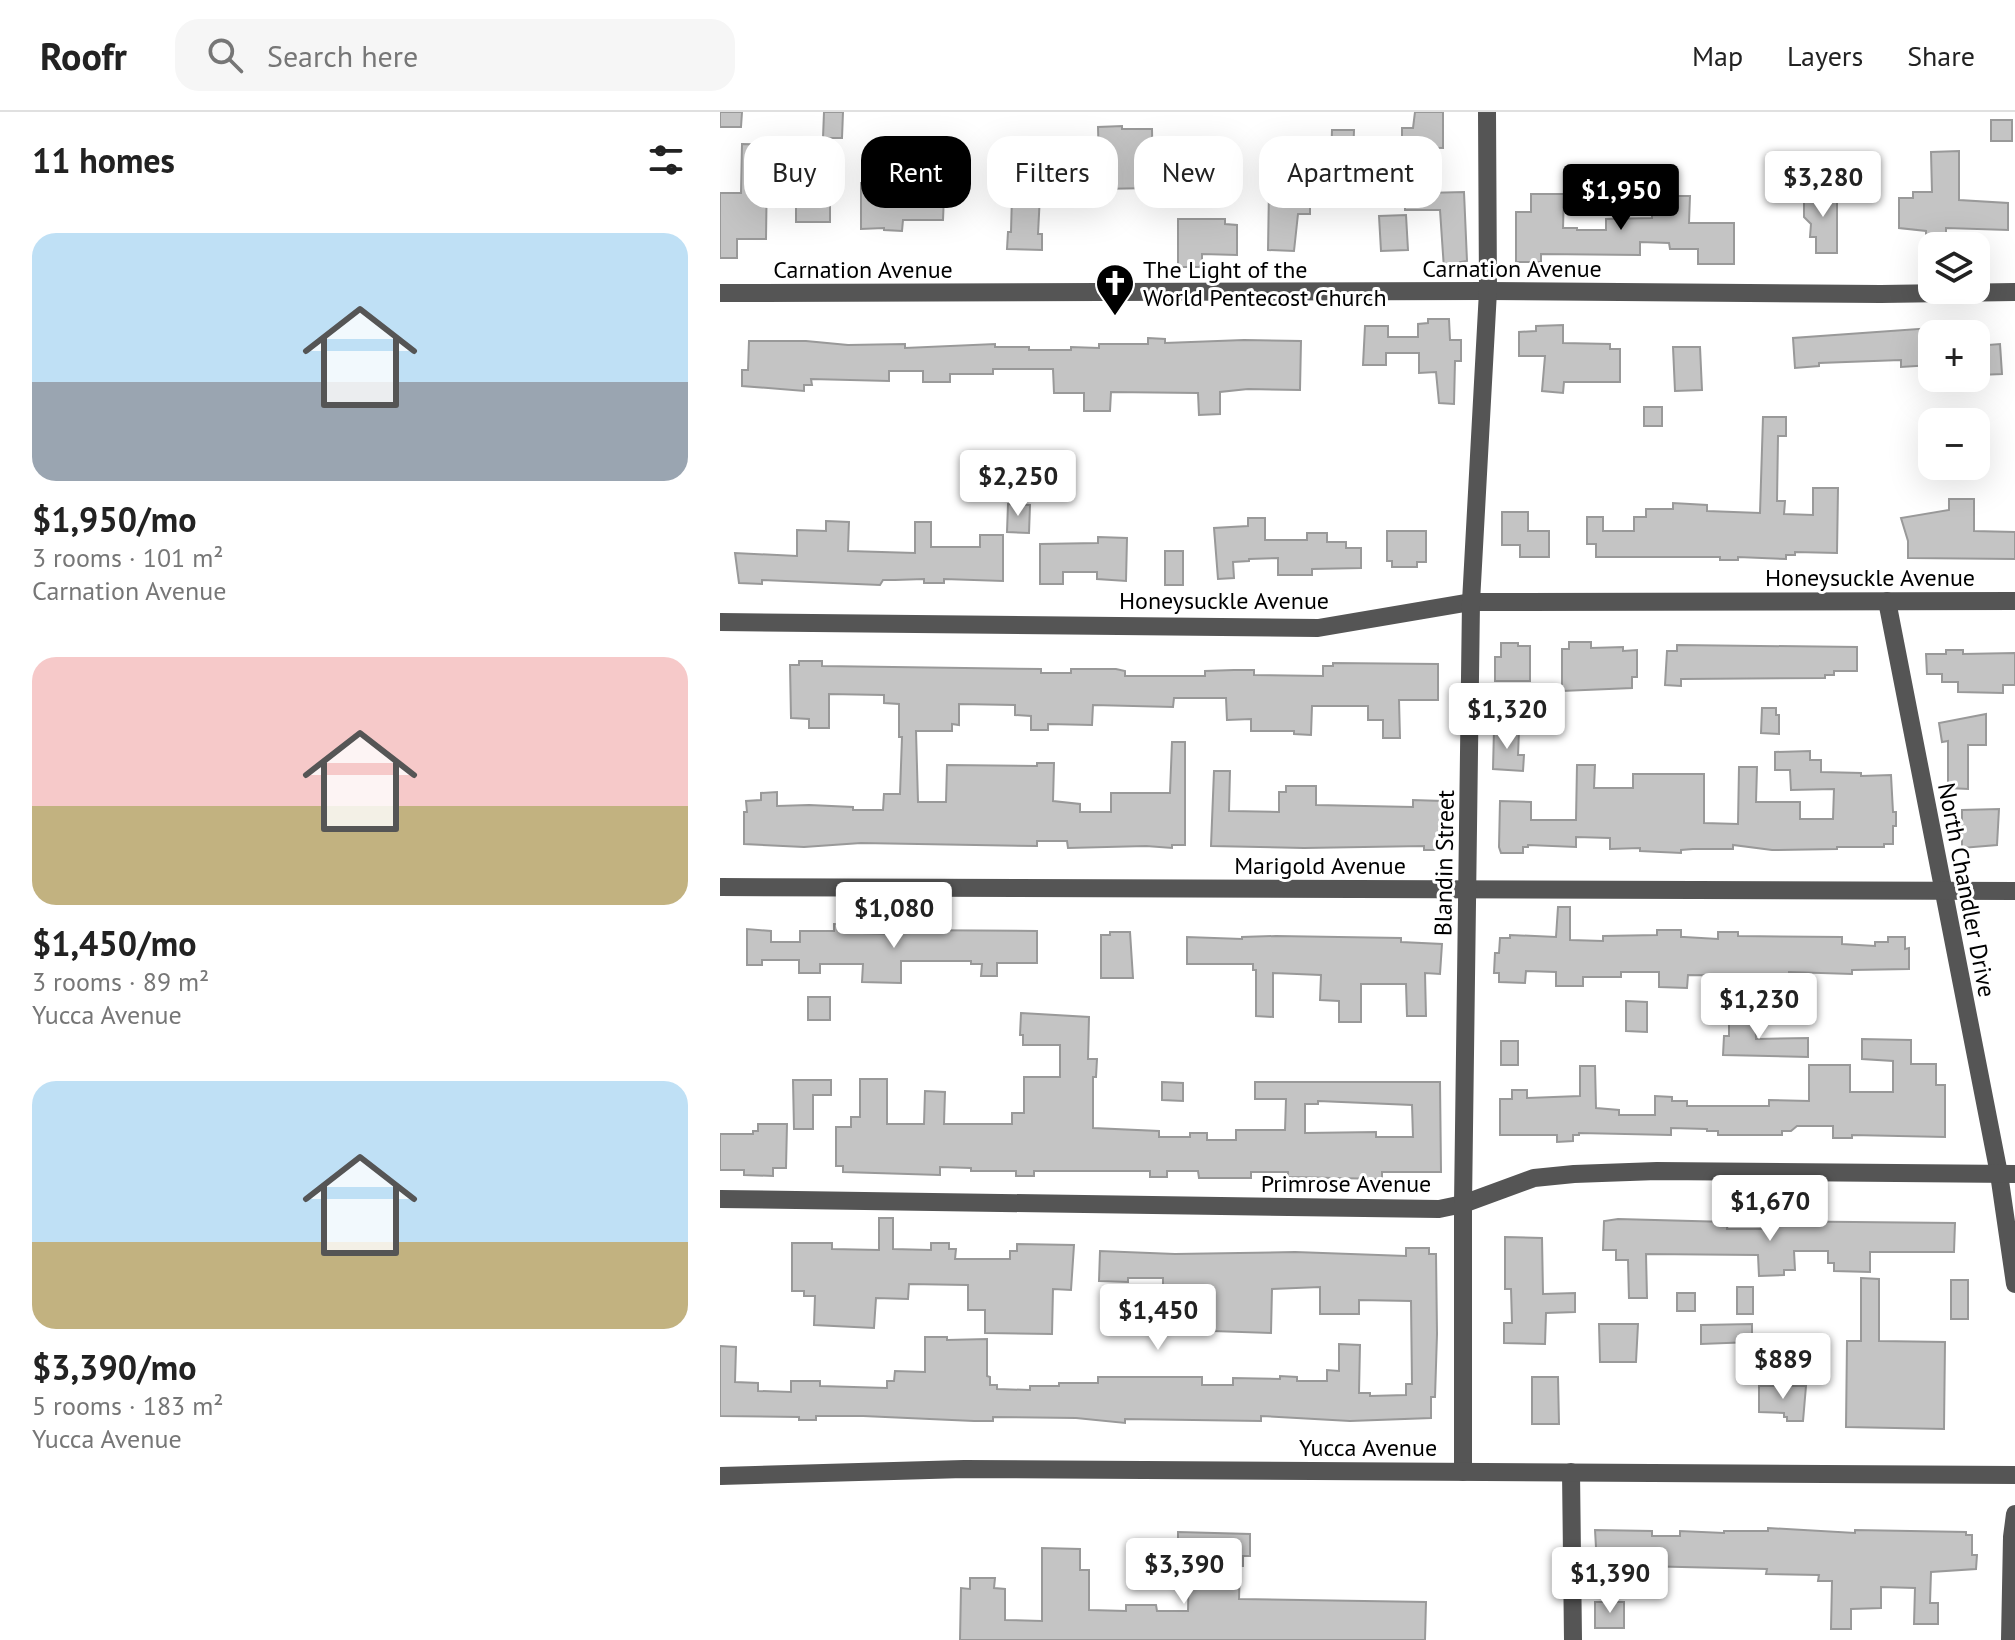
<!DOCTYPE html>
<html lang="en">
<head>
<meta charset="utf-8">
<style>
  :root { --surface:#fff; --page:#f6f6f6; --text:#222; --muted:#767676; --line:#e0e0e0; --accent:#000 }
  body { margin:0; font-family:"PT Sans",sans-serif; background:var(--page); color:var(--text); height:100vh; display:flex; flex-direction:column; font-size:30px; white-space:nowrap }
  * { box-sizing:border-box; margin:0 }
  p { font-size:26px; color:var(--muted) }
  .icon { flex:none; width:44px; height:44px; fill:none; stroke:currentColor; stroke-width:2; stroke-linecap:round; stroke-linejoin:round }
  .map { position:relative; flex:1; overflow:hidden }
  .sheet { display:flex; flex-direction:column; background:var(--surface); width:720px }
  .sheet>* { flex:none }
  .top-card { position:absolute; left:24px; top:24px; width:760px; height:72px; display:flex; gap:16px }
  .fabs { position:absolute; left:1198px; top:120px; display:grid; gap:16px }
  .fabs a { display:grid; place-items:center; width:72px; height:72px; border-radius:16px; background:var(--surface); box-shadow:0 8px 32px #0002; font-size:40px }
  .price { position:absolute; translate:-50% -68px; padding:0 18px; border-radius:8px; background:#fff; color:#222; font-size:26px; line-height:52px; filter:drop-shadow(0 2px 4px #0008) }
  .price::after { content:''; position:absolute; left:50%; top:48px; width:24px; height:18px; margin-left:-12px; background:inherit; clip-path:polygon(0 0,100% 0,50% 100%) }
  .price.on { background:var(--accent); color:#fff }
  ul { padding:0; list-style:none }
  li { display:grid; align-content:center; gap:16px; height:424px; padding:0 32px }
  li span { display:grid; place-items:center; height:248px; border-radius:24px; color:#555 }
  li>.icon { margin-inline-start:auto }
  span .icon { width:144px; height:144px; fill:#fffc; stroke-width:1 }
  li b { font-size:34px }
  h2 { display:flex; justify-content:space-between; align-items:center; height:96px; padding:0 32px; font-size:34px }
  .pill { padding:0 28px; border-radius:24px; background:var(--surface); box-shadow:0 8px 32px #0002; font-size:28px; line-height:72px }
  .pill.on { background:var(--accent); color:#fff }
  header { display:flex; align-items:center; gap:48px; box-sizing:border-box; height:112px; padding:0 40px; background:var(--surface); border-bottom:2px solid var(--line) }
  header strong { font-size:38px }
  nav { display:flex; gap:44px; margin-inline-start:auto; font-size:28px }
  .search { width:560px; height:72px; background:var(--page); display:flex; align-items:center; gap:20px; box-sizing:border-box; padding:0 28px; border-radius:24px; color:var(--muted); font-size:30px }
  main { display:flex; flex:1; min-height:0 }
  .map>svg:first-child { display:block }
  .building { fill:#c4c4c4; stroke:#999; stroke-width:2; fill-rule:evenodd }
  .lines { fill:none; stroke-linecap:round; stroke-linejoin:round }
  .minor { stroke:#555; stroke-width:18 }
  .labels { text-anchor:middle; dominant-baseline:central; stroke-width:6; stroke-linejoin:round; paint-order:stroke }
  .street-label { font-size:24px; fill:#000; stroke:#fff }
  .poi-label { font-size:24px; fill:#000; stroke:#fff; text-anchor:start }
</style>
</head>
<body>
<header>
<strong>Roofr</strong>
<div class="search"><svg class="icon" aria-label="search" viewBox="0 0 24 24"><circle cx="10" cy="10" r="6"/><path d="M15 15l6 6"/></svg>Search here</div>
<nav><a>Map</a><a>Layers</a><a>Share</a></nav>
</header>
<main>
<section class="sheet">
<h2>11 homes<svg class="icon" aria-label="filters" viewBox="0 0 24 24"><path d="M4 7h16M4 17h16"/><circle cx="9" cy="7" r="2"/><circle cx="15" cy="17" r="2"/></svg></h2>
<ul>
<li><span style="background:linear-gradient(#bfe0f5 60%,#9aa5b1 0)"><svg class="icon" aria-label="home" viewBox="0 0 24 24"><path d="M3 11l9-7 9 7M6 9v11h12V9"/></svg></span><div><b>$1,950/mo</b><p>3 rooms · 101 m²</p><p>Carnation Avenue</p></div></li>
<li><span style="background:linear-gradient(#f6c9c9 60%,#c2b280 0)"><svg class="icon" aria-label="home" viewBox="0 0 24 24"><path d="M3 11l9-7 9 7M6 9v11h12V9"/></svg></span><div><b>$1,450/mo</b><p>3 rooms · 89 m²</p><p>Yucca Avenue</p></div></li>
<li><span style="background:linear-gradient(#bfe0f5 65%,#c2b280 0)"><svg class="icon" aria-label="home" viewBox="0 0 24 24"><path d="M3 11l9-7 9 7M6 9v11h12V9"/></svg></span><div><b>$3,390/mo</b><p>5 rooms · 183 m²</p><p>Yucca Avenue</p></div></li>
</ul>
</section>
<div class="map">
<svg width="1295" height="1528" viewBox="0 0 1295 1528">
  <rect width="100%" height="100%" fill="#fff"/>
  <g class="building">
    <path d="M0,0H22L21,15H0Z"/>
    <path d="M104,0H123L122,26H103Z"/>
    <path d="M695,0H723V36L682,35V16H693Z"/>
    <rect x="1271" y="8" width="21" height="21"/>
    <path d="M402,14V17H432L433,76L379,77V71L324,72L323,53L379,52L378,15Z"/>
    <path d="M612,18H634L633,47H628V52L611,51Z"/>
    <path d="M22,32L63,33V54H47L46,127H17V146H0V81H21Z"/>
    <path d="M1239,39V88L1288,91V118L1226,116V134H1206V119L1179,116V86H1193V80H1212L1211,40Z"/>
    <path d="M152,60H225L223,108H183L182,119L164,118V116L141,117V71H151Z"/>
    <path d="M685,72H705V81L744,80L747,149L740,150V156L724,157L720,98H685Z"/>
    <path d="M549,76H573V82H590V102H578L574,139L548,138Z"/>
    <path d="M1089,77H1117V141H1096V125H1090L1091,112L1084,105V86H1089Z"/>
    <path d="M811,82H844L843,116H857V118H886V107L932,106V84H970L969,111H1014V152H978V137H950L949,131L920,130V143L821,142V150H796V100H811Z"/>
    <path d="M292,83H320L318,122H322V138L287,137L288,120H291Z"/>
    <rect x="76" y="85" width="34" height="25"/>
    <path d="M686,103L688,138L661,139L659,104Z"/>
    <path d="M458,107H505V112L517,113V143L482,142V155H458Z"/>
    <path d="M708,207H729L730,228H741V249H735L734,292L719,291L716,260L699,261V241H666V253H643L645,214H668V225H698V212L708,211Z"/>
    <path d="M843,213V231L890,232V237H900V270H844L843,281L822,279L825,244H799V220L816,219V214Z"/>
    <path d="M1212,216V253L1181,255V248L1099,251V254L1075,256L1073,226Z"/>
    <path d="M428,226L445,227V231L524,228L581,229L580,278L528,277L500,280V302L479,303L478,281L391,280L390,299H364V281H334L333,257H273V262H230V270H203V259H169V269L91,267L92,273H84V279L22,274V258H28L29,229H86L128,233L185,232V236L275,232V235H309V238H351V235L379,236V232H428Z"/>
    <path d="M1280,232L1282,262L1259,263L1256,234Z"/>
    <path d="M953,235H980L982,278L955,279Z"/>
    <rect x="924" y="295" width="18" height="19"/>
    <path d="M1043,305H1066V324H1058L1057,389H1065L1064,402L1093,403V376H1118L1117,441L1075,440V443H1066V447L1018,445V448H1000V445H876V432H867V405H883V419H914V405H926V397H953V391L987,393V399L1040,401Z"/>
    <path d="M1229,387H1254V419L1295,420V447L1188,446V429L1181,406L1229,398Z"/>
    <path d="M288,392L310,393L309,421L287,420Z"/>
    <path d="M782,400H808V419H829V445H800V433H782Z"/>
    <path d="M528,406H545V428H587V421H607V430H626V436H641V456L592,457V463H558V446L529,447V449L513,450L514,466L498,467L494,416L528,414Z"/>
    <path d="M106,409L129,410L128,439L195,441V410H211V435H260V423H283V469L224,467V471H204V467L175,468H163L160,473L42,468V472L19,471L15,441L77,444V418L106,419Z"/>
    <path d="M667,419H706V450H697V455H672V449H667Z"/>
    <path d="M378,425L407,426L406,469L377,467V460H343V472H320V432L378,431Z"/>
    <rect x="445" y="439" width="18" height="34"/>
    <path d="M849,530H871V536L903,535V539L917,538V565H912V576L842,579V537H849Z"/>
    <path d="M781,531H798V534H810V569H775V545H781Z"/>
    <path d="M957,533L1137,535V559H1114V563H1105V566L961,567V574L945,573L947,539H957Z"/>
    <path d="M1226,538H1243V542L1295,541V573H1283V581L1238,580V570H1222V562H1207L1206,542H1226Z"/>
    <path d="M79,549H102V554L321,557V561H351V557H396L405,559V564H485V559L514,558H534V563L603,564V554H613V551L718,552V588H679L680,626H663V608H648V594H592L591,623L574,622V619H531V607L507,608L506,586H454L453,595L373,593L372,613L328,612V618H311V604L295,603V593L239,592V613L232,612V619H196L198,690H226L227,653L317,654V651H334L333,689L360,692V700H391V681H450L452,630H465V733H452V736L426,734L348,736L347,729H317V734L141,731L84,735L24,732V700H27L26,689L41,688V681L57,680V694L89,693L133,695V698H163L164,682H180L182,625H179V592L164,591V583L109,582V616H89V607L71,606L70,553H79Z"/>
    <path d="M1042,596H1056V603H1059V622L1041,621Z"/>
    <path d="M1266,602V633H1248V677L1228,676V629L1222,630L1219,611Z"/>
    <path d="M774,617L799,618L798,643H804L803,659L773,657Z"/>
    <path d="M1090,639V648H1101V660L1141,661V664L1171,663L1173,700H1176V714H1173V732H1164V735H1117V737L1052,738L1013,733V737H973L961,738V741L920,739V736L890,737V726L856,725V735L808,733V735H803V741H781L779,735L780,689L811,690V708H856L857,653H875L874,676H913V662H984V711L1018,712L1019,655H1037L1036,690H1080V707H1113L1114,677L1071,678L1070,658H1055V640Z"/>
    <path d="M494,659H510L509,699L559,700V680H566V674H596V693L693,695V688L722,689L719,738H704V734L584,736L491,734Z"/>
    <path d="M1279,697L1277,733L1242,736V698Z"/>
    <path d="M838,795H850V828L883,829V824L937,823V818H961V825H964L998,827V820H1018V824L1122,825V832L1155,834V830H1168V825H1185V837L1189,836V857L1132,858V862L1069,860V864L968,863L967,876L939,875V860H901V865H863V874H836V860L806,859L805,871L779,870V861H774L775,841H779L780,826H790V823L836,825Z"/>
    <path d="M114,812L133,813V818H143V821L174,822V818L317,819V851H277V864H261L262,852H251V849H181V871L142,870L143,852H100V861H79V848H42V853H27V817L51,819V830H80V819H114Z"/>
    <path d="M390,820H410L413,866H381V823H390Z"/>
    <path d="M556,824L681,826V830L722,832L720,862L705,861L706,904H687L686,872H641V910H619V889L600,888L601,863L553,861V905L536,904V858H533V852H467V825L522,827V825Z"/>
    <rect x="88" y="885" width="22" height="23"/>
    <path d="M906,889L927,890V920L906,919Z"/>
    <path d="M301,901L369,905L368,947H377L376,965H373V1016L439,1019V1025H470V1021H487V1028H516V1018H565L566,987H535V970H720L721,1060H662V1067L568,1065V1060H531V1066H479L478,1059H447V1065H430V1059H314V1064H296V1059H251V1056L220,1055V1063L123,1060V1054H116V1015H131V1005H140V967H167V1012H204L205,979L225,980L224,1012H292V1001H304V965H340V933H303V923H300ZM598,989L692,993L693,1025H656V1020L585,1021V992H598Z"/>
    <path d="M1009,902H1035L1036,927L1088,926V945L1003,943L1004,924H1009Z"/>
    <path d="M1142,927L1191,928V952H1216V973H1225V1025L1132,1023V1026H1113V1014H1077L1071,1019H1062V1023H998V1019H987V1017L951,1016V1023L859,1021V1023H853V1029L837,1030V1023H780V987H792V978H807V986L860,984V954H875L876,996L899,998V1003H935V984L952,985V989H967V994H1049V988L1089,989V953H1130V980H1173V949L1142,947Z"/>
    <rect x="781" y="929" width="17" height="24"/>
    <path d="M73,968H111V983H93V1017H74Z"/>
    <path d="M442,970L463,971V989L442,988Z"/>
    <path d="M38,1012H67L66,1056H53V1064L24,1063V1058H0V1022H33V1019H38Z"/>
    <path d="M159,1106H173V1137L211,1138V1131H229V1137H236L235,1147H290V1139H297V1132L354,1133L351,1178L333,1177L332,1222L265,1221V1198H248V1173L189,1172L188,1187L156,1186L154,1216L94,1213L95,1184H84V1179H72V1131H112V1137L159,1138Z"/>
    <path d="M898,1107L1008,1110L1007,1117H1043V1109L1235,1111L1234,1140H1150V1160L1114,1159V1151H1108V1139H1074L1075,1158H1064V1163L1039,1164L1038,1143L926,1142L927,1186H909L908,1148H896V1138H883L884,1109Z"/>
    <path d="M785,1125L822,1126L823,1182L855,1181V1200L826,1201L825,1232L784,1231V1211H792L791,1177H785Z"/>
    <path d="M686,1136H709V1142H716L717,1222L715,1285H711V1306L630,1309L541,1304V1309L405,1307V1311L356,1306L273,1305V1309H254L143,1304H96V1308H79V1305L0,1304V1234L16,1235L15,1270L38,1271V1279L71,1280V1269H100V1274L167,1276V1269H174L175,1259L205,1260V1225H227V1228L267,1227V1264L270,1265V1273H277V1277L310,1278V1274H339V1271H378V1265H482V1273H513V1266L560,1267V1264L577,1265V1269H607V1258L619,1259V1232L640,1233L639,1281H650V1284L686,1283V1272H692L691,1189L639,1188V1202H600V1175L552,1177L551,1221L462,1218V1222H445L446,1174H443V1166H408V1170L379,1169L380,1139L455,1142L575,1140L686,1144Z"/>
    <path d="M1141,1166L1159,1167V1229L1225,1230L1224,1317L1126,1315L1127,1229H1141Z"/>
    <rect x="1231" y="1168" width="17" height="39"/>
    <rect x="1017" y="1175" width="16" height="27"/>
    <rect x="957" y="1181" width="18" height="18"/>
    <path d="M879,1212H918L916,1250H880Z"/>
    <path d="M1032,1212V1230L981,1232V1213Z"/>
    <path d="M812,1265H838L839,1312H812Z"/>
    <path d="M1039,1274H1086L1083,1309H1067V1305H1064V1301L1039,1300Z"/>
    <path d="M1048,1416L1135,1421V1418L1246,1420V1423H1252V1443H1257L1256,1457L1211,1460L1210,1491H1218V1512H1194L1195,1476L1161,1475V1496L1131,1497V1517H1111L1112,1469H1098L1099,1463L1046,1462L1047,1457L877,1453L875,1418L932,1419V1424H960V1419L1004,1421V1419H1048Z"/>
    <path d="M458,1420L530,1422V1444H523V1454H520L519,1487L706,1490L705,1528H240L241,1476L250,1477V1466H275L274,1476L285,1477V1508L322,1509V1436L360,1437V1458H369V1498L406,1499V1493H436L437,1499H468L469,1457H465V1447L458,1446Z"/>
    <rect x="875" y="1490" width="29" height="26"/>
  </g>
  <g class="lines">
    <g class="minor">
      <path d="M0,181L768,179L1161,182L1295,180"/>
      <path d="M1167,489L1279,1062L1295,1172"/>
      <path d="M0,510L598,516L751,490L1295,489"/>
      <path d="M0,775L1295,779"/>
      <path d="M0,1087L719,1097L743,1092L814,1066L854,1062L937,1059L1295,1062"/>
      <path d="M743,1360V1092L751,490L768,179L767,0"/>
      <path d="M851,1360L853,1528"/>
      <path d="M0,1364L244,1357L1295,1363"/>
      <path d="M1290,1528L1292,1425L1295,1402"/>
    </g>
  </g>
  <defs>
    <symbol id="church-pin" viewBox="-11 -11 22 30"><path d="M0 17L-7.5 6A9.5 9.5 0 1 1 7.5 6Z" fill="#000" stroke="#fff"/><path d="M-1.2-6h2.4v3.5h3.3v2.4h-3.3V6h-2.4V-.1h-3.3v-2.4h3.3Z" fill="#fff"/></symbol>
  </defs>
  <g fill-rule="evenodd">
    <use href="#church-pin" x="373" y="149" width="44" height="60"/>
  </g>
  <g class="labels">
    <g class="street-label">
      <text x="792" y="156">Carnation Avenue</text>
      <text x="143" y="157">Carnation Avenue</text>
      <text x="1150" y="465">Honeysuckle Avenue</text>
      <text x="504" y="488">Honeysuckle Avenue</text>
      <text transform="translate(724 751) rotate(-89)">Blandin Street</text>
      <text x="600" y="753">Marigold Avenue</text>
      <text transform="translate(1247 778) rotate(79)">North Chandler Drive</text>
      <text x="626" y="1071">Primrose Avenue</text>
      <text x="648" y="1335">Yucca Avenue</text>
    </g>
    <g class="poi-label">
      <text x="423" y="157">The Light of the<tspan x="423" dy="28">World Pentecost Church</tspan></text>
    </g>
  </g>
</svg>
<div class="fabs">
<a><svg class="icon" aria-label="layers" viewBox="0 0 24 24"><path d="M12 4l9 5-9 5-9-5zM3 14l9 5 9-5"/></svg></a>
<a>+</a>
<a>−</a>
</div>
<b class="price" style="left:1103px;top:107px">$3,280</b>
<b class="price on" style="left:901px;top:120px">$1,950</b>
<b class="price" style="left:298px;top:406px">$2,250</b>
<b class="price" style="left:787px;top:639px">$1,320</b>
<b class="price" style="left:174px;top:838px">$1,080</b>
<b class="price" style="left:1039px;top:929px">$1,230</b>
<b class="price" style="left:1050px;top:1131px">$1,670</b>
<b class="price" style="left:438px;top:1240px">$1,450</b>
<b class="price" style="left:1063px;top:1289px">$889</b>
<b class="price" style="left:464px;top:1494px">$3,390</b>
<b class="price" style="left:890px;top:1503px">$1,390</b>
<div class="top-card">
<a class="pill">Buy</a>
<a class="pill on">Rent</a>
<a class="pill">Filters</a>
<a class="pill">New</a>
<a class="pill">Apartment</a>
</div>
</div>
</main>
</body>
</html>
